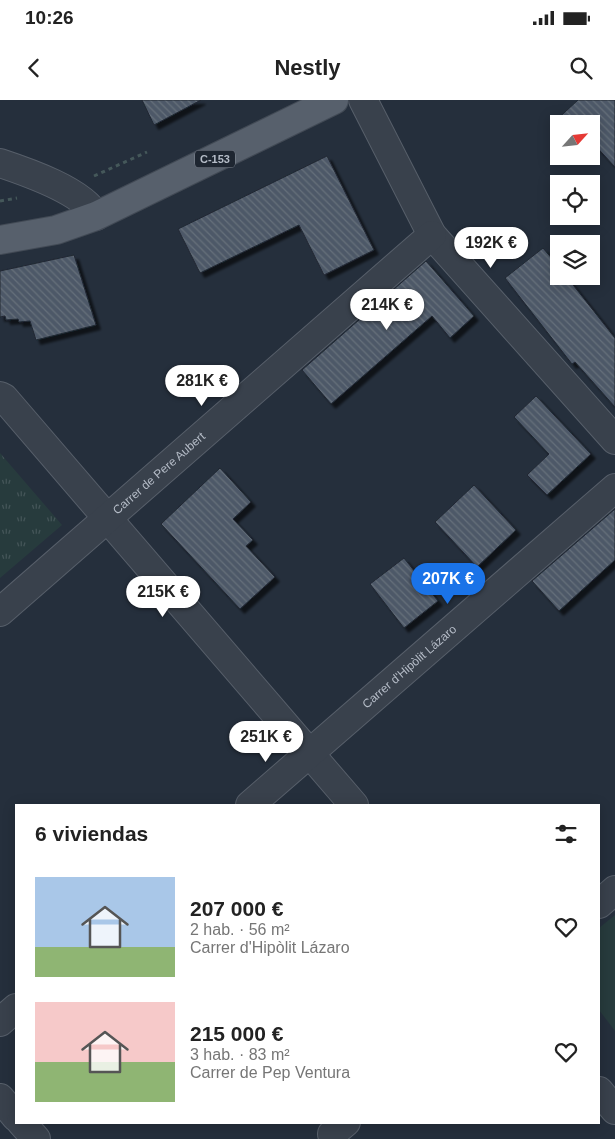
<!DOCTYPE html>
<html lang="es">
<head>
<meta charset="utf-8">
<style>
  :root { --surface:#fff; --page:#f6f6f6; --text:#222; --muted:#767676; --accent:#1a73e8 }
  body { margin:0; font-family:Arial,sans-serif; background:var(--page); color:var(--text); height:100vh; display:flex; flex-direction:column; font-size:19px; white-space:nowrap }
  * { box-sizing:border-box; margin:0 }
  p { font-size:16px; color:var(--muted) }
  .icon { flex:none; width:28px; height:28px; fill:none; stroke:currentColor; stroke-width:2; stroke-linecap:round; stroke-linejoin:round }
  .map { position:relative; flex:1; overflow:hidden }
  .drawer { position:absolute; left:15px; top:704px; width:585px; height:320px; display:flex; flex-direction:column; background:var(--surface); border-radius:0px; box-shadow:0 2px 12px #0003 }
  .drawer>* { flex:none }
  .needle { width:32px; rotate:63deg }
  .fabs { position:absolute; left:550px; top:15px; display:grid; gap:10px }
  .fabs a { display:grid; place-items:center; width:50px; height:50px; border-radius:0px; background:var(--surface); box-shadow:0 2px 12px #0003; font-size:25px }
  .price { position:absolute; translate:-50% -42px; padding:0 11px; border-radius:18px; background:#fff; color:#222; font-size:16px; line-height:32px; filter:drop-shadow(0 1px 2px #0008) }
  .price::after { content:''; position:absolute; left:50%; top:30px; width:15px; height:11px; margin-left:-8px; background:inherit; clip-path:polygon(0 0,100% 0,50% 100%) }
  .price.active { background:var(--accent); color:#fff }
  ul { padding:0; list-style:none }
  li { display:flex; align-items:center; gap:15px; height:125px; padding:0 20px }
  li span { display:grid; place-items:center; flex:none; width:140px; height:100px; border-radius:0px; color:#555 }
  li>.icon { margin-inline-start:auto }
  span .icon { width:60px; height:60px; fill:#fffc; stroke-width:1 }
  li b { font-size:21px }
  h2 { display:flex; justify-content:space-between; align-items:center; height:60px; padding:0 20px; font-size:21px }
  .status { display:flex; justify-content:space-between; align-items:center; height:35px; padding:0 25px; background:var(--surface); direction:ltr }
  .status svg { height:14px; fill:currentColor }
  header { display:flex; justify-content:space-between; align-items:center; height:65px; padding:0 20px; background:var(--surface); font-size:22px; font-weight:600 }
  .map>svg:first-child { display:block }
  .grass { fill:url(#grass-tufts) }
  .green { fill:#273b3d }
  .building { fill:url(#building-back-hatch); stroke:#202833; filter:url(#shadow) }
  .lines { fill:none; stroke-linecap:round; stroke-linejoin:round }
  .minor-casing { stroke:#575f6a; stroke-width:30 }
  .major-casing { stroke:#424a55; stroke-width:30 }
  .path { stroke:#45585a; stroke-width:3; stroke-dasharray:4 4; stroke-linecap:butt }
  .minor { stroke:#39414c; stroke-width:28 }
  .major { stroke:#57606c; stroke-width:28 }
  .labels { text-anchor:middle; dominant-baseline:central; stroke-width:4; stroke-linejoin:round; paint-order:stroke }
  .shield { fill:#1e2631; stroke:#888f9a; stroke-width:1 }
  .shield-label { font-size:11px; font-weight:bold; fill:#b5bcc7 }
  .street-label { font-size:12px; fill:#b5bcc7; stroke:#1e2631 }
</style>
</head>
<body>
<div class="status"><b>10:26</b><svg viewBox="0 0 49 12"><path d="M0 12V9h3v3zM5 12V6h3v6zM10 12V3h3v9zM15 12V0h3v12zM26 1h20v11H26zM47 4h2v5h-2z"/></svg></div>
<header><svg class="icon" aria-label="back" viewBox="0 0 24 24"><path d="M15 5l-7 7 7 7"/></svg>Nestly<svg class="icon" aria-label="search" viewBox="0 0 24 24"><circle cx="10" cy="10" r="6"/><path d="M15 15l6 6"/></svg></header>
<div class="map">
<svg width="615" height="1039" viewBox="0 0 615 1039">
  <defs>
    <pattern id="grass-tufts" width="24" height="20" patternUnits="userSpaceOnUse" patternTransform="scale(1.25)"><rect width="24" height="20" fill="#273b3d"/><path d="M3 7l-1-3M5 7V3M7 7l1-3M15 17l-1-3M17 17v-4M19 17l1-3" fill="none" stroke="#445558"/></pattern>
    <pattern id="building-back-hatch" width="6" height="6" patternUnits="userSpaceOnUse" patternTransform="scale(1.25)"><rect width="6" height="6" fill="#4e5967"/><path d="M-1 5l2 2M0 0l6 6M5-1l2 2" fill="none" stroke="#656f7b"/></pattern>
    <filter id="shadow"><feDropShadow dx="4.5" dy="4.5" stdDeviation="1" flood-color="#0009"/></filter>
  </defs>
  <rect width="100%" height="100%" fill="#252f3c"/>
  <path class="grass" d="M0,353L62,425L0,478Z"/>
  <path class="green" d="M615,815V931L599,910V828Z"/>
  <g class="building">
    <path d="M142,0H201L154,25Z"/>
    <path d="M578,0H615V67L591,41V24H552Z"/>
    <path d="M327,56L374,150L324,175L299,125L200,173L178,129Z"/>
    <path d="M543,148L559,167V176H566L615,238V307L575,262L572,264L505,178Z"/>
    <path d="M74,155L96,225L36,240L30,221L19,222L18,219L6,220L5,216L0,217V171Z"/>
    <path d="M426,161L474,216L450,238L432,216L331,304L302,270Z"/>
    <path d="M536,296L591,354L547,395L527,375L549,354L514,317Z"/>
    <path d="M220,368L251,402L233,419L253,440L246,446L275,477L240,509L161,424Z"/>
    <path d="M474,385L516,430L477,467L435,422Z"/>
    <path d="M615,409V460L559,511L532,481Z"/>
    <path d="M404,458L438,501L404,528L370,484Z"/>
  </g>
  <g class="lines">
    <defs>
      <g id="minor">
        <path d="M363,0L432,135L615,340"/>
        <path d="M0,63C27,72 83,91 96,116"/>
        <path d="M0,296L4,298L354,705"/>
        <path id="s1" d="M0,512L432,135"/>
        <path id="s2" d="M250,705L615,388"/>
        <path d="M599,804L615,790"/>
        <path d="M0,922L16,908"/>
        <path d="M599,991L615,1010"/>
        <path d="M0,998L16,1017"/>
        <path d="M21,1022L36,1039"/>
        <path d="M332,1034L346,1022"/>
      </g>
      <path id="major" d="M0,140L56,130L96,116L334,0"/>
    </defs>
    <use href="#minor" class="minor-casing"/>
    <use href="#major" class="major-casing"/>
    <g class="path">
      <path d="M94,76L147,52"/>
      <path d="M0,101L17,98"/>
    </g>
    <use href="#minor" class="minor"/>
    <use href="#major" class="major"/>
  </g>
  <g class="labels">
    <rect class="shield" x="195" y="50.5" width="40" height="17" rx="4"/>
    <g class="shield-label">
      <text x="215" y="59">C-153</text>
    </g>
    <g class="street-label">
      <text stroke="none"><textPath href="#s1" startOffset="211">Carrer de Pere Aubert</textPath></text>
      <text stroke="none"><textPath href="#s2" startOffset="211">Carrer d'Hipòlit Lázaro</textPath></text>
    </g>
  </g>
</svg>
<div class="fabs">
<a><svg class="needle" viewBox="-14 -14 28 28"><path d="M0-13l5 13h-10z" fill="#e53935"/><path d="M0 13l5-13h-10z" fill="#767676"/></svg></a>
<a><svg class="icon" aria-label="locate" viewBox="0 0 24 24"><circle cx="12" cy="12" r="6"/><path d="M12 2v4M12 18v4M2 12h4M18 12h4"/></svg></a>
<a><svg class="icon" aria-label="layers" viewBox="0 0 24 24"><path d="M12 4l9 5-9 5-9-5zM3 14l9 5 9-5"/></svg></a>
</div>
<b class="price" style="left:491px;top:169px">192K €</b>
<b class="price" style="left:387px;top:231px">214K €</b>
<b class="price" style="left:202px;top:307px">281K €</b>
<b class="price active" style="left:448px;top:505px">207K €</b>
<b class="price" style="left:163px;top:518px">215K €</b>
<b class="price" style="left:266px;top:663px">251K €</b>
<section class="drawer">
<h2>6 viviendas<svg class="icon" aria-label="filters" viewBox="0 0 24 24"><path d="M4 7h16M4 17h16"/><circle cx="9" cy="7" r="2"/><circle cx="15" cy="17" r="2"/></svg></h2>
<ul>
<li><span style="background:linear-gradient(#a9c7e8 70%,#8fb573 0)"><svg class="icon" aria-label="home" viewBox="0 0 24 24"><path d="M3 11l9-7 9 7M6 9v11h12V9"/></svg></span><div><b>207 000 €</b><p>2 hab. · 56 m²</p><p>Carrer d'Hipòlit Lázaro</p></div><svg class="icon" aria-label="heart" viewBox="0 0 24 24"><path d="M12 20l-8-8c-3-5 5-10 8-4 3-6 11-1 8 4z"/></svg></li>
<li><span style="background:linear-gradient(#f6c9c9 60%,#8fb573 0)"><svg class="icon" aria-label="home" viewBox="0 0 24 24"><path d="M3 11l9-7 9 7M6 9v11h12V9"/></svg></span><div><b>215 000 €</b><p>3 hab. · 83 m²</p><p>Carrer de Pep Ventura</p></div><svg class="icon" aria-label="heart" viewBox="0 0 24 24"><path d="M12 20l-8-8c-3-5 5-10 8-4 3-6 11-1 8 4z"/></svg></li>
</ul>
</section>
</div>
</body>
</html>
